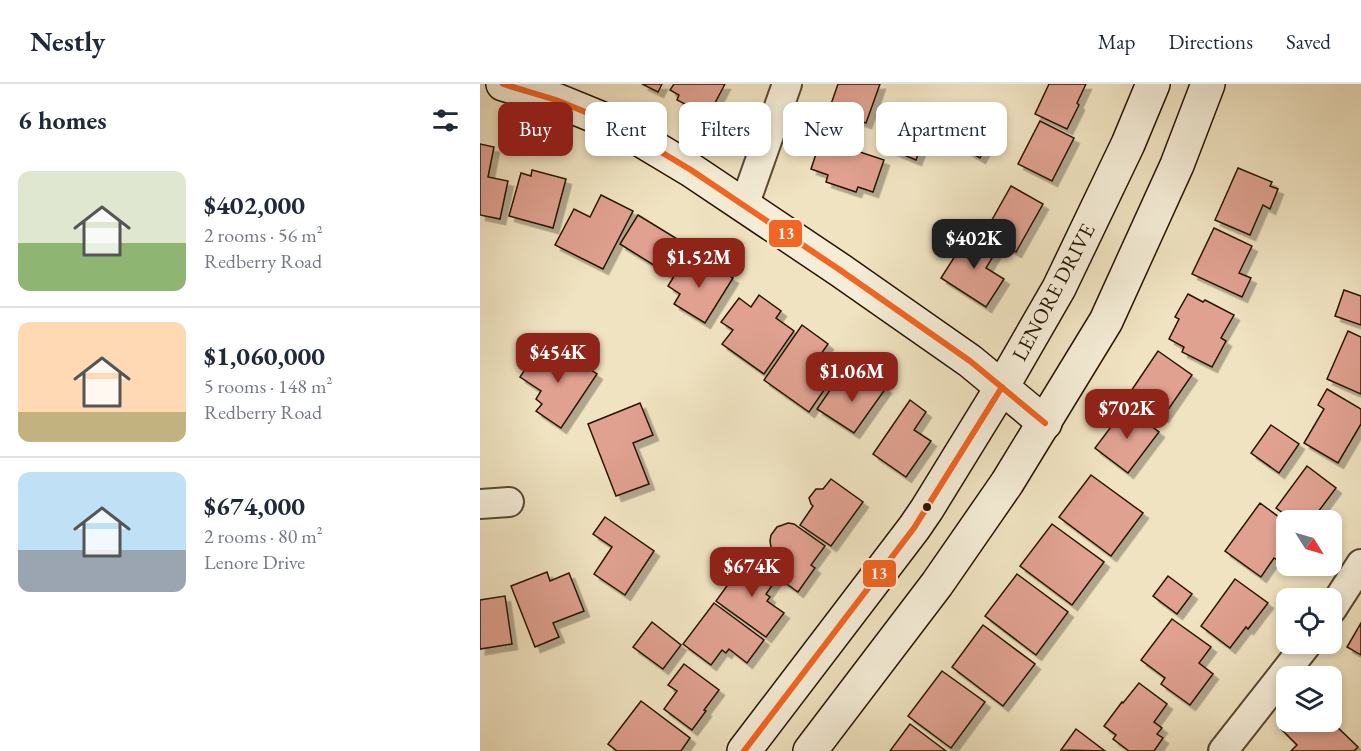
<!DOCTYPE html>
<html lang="en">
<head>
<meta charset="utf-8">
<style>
  :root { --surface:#fff; --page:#f6f6f7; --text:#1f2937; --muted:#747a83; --line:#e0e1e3; --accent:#8f2418 }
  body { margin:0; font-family:"EB Garamond",serif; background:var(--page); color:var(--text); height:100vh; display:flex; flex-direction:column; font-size:22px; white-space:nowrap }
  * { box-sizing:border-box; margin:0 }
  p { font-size:20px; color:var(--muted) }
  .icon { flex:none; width:33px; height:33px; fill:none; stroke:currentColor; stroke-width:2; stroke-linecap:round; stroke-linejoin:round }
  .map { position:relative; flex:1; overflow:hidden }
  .details { display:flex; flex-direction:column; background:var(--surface); width:480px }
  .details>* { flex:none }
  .top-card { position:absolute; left:18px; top:18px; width:570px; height:54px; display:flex; gap:12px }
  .needle { width:39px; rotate:127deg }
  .controls { position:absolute; left:796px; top:426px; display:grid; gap:12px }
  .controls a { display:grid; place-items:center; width:66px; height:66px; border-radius:12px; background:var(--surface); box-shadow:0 3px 9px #0003; font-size:30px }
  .price { position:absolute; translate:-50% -51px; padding:0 14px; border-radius:12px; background:var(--accent); color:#fff; font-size:20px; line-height:39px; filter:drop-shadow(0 2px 3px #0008) }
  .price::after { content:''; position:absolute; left:50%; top:36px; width:18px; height:14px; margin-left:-9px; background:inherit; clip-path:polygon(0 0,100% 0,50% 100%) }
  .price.on { background:#222; color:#fff }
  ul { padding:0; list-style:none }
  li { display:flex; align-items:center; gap:18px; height:150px; padding:0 18px }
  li+li { border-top:2px solid var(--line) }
  li span { display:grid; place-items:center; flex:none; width:168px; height:120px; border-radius:12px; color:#555 }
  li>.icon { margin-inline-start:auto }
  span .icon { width:72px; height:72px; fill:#fffc; stroke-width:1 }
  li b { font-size:26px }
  h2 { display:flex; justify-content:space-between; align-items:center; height:72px; padding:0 18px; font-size:26px }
  .tag { padding:0 21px; border-radius:12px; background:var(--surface); box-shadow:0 3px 9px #0003; font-size:21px; line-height:54px }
  .tag.on { background:var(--accent); color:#fff }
  header { display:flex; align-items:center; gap:36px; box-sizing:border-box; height:84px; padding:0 30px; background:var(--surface); border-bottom:2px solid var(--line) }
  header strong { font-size:28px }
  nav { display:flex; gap:33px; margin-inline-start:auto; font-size:21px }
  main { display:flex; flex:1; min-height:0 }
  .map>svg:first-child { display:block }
  .building { fill:#e0a190; stroke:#291400; stroke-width:1.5; filter:url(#shadow) }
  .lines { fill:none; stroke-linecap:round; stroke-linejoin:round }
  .street-casing { stroke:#5b4830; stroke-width:32 }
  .secondary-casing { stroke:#291400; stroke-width:36 }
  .street { stroke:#f5edd7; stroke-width:28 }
  .secondary { stroke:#f5edd7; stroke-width:33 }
  .bus-1-casing { stroke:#f5edd7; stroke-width:10 }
  .bus-1 { stroke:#f26522; stroke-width:6 }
  .bus-dot { fill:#291400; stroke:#f5edd7; stroke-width:2 }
  .labels { text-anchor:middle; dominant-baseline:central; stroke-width:4.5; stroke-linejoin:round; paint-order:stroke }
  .street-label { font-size:21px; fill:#291400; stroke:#f5edd7 }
  .line-badge { stroke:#f5edd7; stroke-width:2 }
  .badge-label { font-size:16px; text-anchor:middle; font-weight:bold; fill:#fff }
</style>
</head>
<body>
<header>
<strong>Nestly</strong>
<nav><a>Map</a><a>Directions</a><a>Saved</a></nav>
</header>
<main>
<section class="details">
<h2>6 homes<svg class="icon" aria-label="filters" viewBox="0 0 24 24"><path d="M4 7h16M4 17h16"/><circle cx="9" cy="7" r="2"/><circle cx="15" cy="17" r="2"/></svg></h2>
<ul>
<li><span style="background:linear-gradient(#dfe7d0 60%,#8fb573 0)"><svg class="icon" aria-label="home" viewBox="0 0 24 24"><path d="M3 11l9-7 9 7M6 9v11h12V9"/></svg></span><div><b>$402,000</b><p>2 rooms · 56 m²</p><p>Redberry Road</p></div></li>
<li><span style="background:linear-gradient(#ffd9b3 75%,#c2b280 0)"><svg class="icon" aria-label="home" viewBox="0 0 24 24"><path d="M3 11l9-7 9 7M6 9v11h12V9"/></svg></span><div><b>$1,060,000</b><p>5 rooms · 148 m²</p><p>Redberry Road</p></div></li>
<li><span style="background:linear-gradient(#bfe0f5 65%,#9aa5b1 0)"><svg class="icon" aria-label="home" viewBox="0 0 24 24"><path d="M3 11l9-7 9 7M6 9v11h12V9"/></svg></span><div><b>$674,000</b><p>2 rooms · 80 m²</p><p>Lenore Drive</p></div></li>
</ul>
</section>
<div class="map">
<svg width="881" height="667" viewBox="0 0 881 667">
  <defs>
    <filter id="shadow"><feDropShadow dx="5.5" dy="5.5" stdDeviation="0" flood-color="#0004"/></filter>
  </defs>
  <rect width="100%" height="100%" fill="#f0e3c1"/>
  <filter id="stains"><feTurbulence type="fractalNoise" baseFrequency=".00333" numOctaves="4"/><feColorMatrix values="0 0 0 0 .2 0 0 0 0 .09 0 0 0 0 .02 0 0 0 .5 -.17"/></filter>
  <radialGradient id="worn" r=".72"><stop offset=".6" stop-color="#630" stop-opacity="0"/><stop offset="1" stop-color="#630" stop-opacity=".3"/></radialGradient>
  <g class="building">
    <path d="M162,0H182L178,8Z"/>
    <path d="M194,0H245L228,32L197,16L199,11L190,6Z"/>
    <path d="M358,0H400L386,39L349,26Z"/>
    <path d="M569,0H606L597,19L599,21L587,45L555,30Z"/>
    <path d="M481,33L513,51L500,74L468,56Z"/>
    <path d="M418,37L447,48L436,76L407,64Z"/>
    <path d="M560,37L594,54L572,97L538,80Z"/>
    <path d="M341,55L404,76L393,108L378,103L376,108L346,98L348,91L331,85Z"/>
    <path d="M0,60L14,63L8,93L28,97L20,135L0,131Z"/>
    <path d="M758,84L792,98L790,102L798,105L790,125L783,121L770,151L735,136Z"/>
    <path d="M52,86L86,95L73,144L29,132L41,89L51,92Z"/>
    <path d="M531,102L563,120L536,168L504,150Z"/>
    <path d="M121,111L153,127L123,185L75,161L94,125L110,133Z"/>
    <path d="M158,131L207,161L188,190L140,160Z"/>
    <path d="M734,144L772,162L759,189L771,194L762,213L712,190Z"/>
    <path d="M491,147L518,164L506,184L524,195L506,223L461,194Z"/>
    <path d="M204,176L222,187L227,178L253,194L225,239L194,220L200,210L188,202Z"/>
    <path d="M864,206L881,212V241L855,232Z"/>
    <path d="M708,210L723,218L725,216L754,231L741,254L746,257L732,283L702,268L704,263L689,255L699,235L695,233Z"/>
    <path d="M279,211L301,227L296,234L314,247L284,290L242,260L253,246L241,238L259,214L271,223Z"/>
    <path d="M322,241L348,260L341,270L360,283L329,328L284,296Z"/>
    <path d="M868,247L881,253V310L847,295Z"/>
    <path d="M60,263L80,277L86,269L117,290L81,344L56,327L62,320L56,315L61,307L40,293Z"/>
    <path d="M678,267L712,291L683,333L649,310Z"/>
    <path d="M386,290L406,304L374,349L337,325L357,296L368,304L367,306L372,310Z"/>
    <path d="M847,305L881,325V340L858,379L824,359L844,325L838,321Z"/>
    <path d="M430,316L446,328L434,346L451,357L426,393L393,370Z"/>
    <path d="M160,319L173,351L153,359L169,400L136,412L108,340Z"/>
    <path d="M646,323L679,348L648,389L615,364Z"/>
    <path d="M791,341L819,360L799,389L771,369Z"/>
    <path d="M827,382L856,404L832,436H813L796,424Z"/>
    <path d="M611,391L663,429L631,472L579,433Z"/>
    <path d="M351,395L383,418L351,462L320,441L333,422L331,420L329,414L336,405H343Z"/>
    <path d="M780,419L807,439V474L803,480L794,474L781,493L745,467Z"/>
    <path d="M125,433L174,467L145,511L114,490L132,463L113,450Z"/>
    <path d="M308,439L314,440L345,462L331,481L335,484L318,508L280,481L279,474L283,469L287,468L291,463L290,457L291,451L297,443Z"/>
    <path d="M572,440L624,478L592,521L540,482Z"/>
    <path d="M267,474L296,496L286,510L290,513L287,517L304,529L286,553L236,517Z"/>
    <path d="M67,488L70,497L89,489L104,527L73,539L79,553L55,563L31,502Z"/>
    <path d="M537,490L588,528L556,571L505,532Z"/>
    <path d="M688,492L712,510L697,530L673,512Z"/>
    <path d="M755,495L788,519L768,545L766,543L750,564L721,542Z"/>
    <path d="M25,512L32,560L0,565V516Z"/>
    <path d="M234,519L284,556L267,579L249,565L246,569L242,566L231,581L203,560Z"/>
    <path d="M692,535L731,563L719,579L733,590L710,621L681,600L685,594L661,576Z"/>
    <path d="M172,538L201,561L183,585L153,563Z"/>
    <path d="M881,539V571L867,563Z"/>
    <path d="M503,541L555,580L523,622L472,583Z"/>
    <path d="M204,580L239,606L224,626L226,627L212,646L184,625L197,607L188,601Z"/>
    <path d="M462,587L505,618L471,664L428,632Z"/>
    <path d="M659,599L687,620L674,638L682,644L677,650L683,654L674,667H649L633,655L636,651L624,642L642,618L643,619Z"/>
    <path d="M161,617L210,654L201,667H137L128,660Z"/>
    <path d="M808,638H852L878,663L874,667H811L817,661L801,645Z"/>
    <path d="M430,640L466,667H410Z"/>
    <path d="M596,645L625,667L581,666Z"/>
  </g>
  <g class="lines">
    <defs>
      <g id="street">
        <path d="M264,122L307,0"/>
        <path d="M0,420L29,418"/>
        <path d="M852,525L881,480"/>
        <path d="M743,667L827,560"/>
      </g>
      <g id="secondary">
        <path d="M23,0L76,16L120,34L161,56L211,86L360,186L490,277L565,339"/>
        <path d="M264,667L434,444L447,425L522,303L579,204L648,60L673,0"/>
        <path d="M330,667L457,500L527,399L626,237L697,81L728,0"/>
      </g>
    </defs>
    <use href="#street" class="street-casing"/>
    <use href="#secondary" class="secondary-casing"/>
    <use href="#street" class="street"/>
    <use href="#secondary" class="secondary"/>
    <defs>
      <g id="bus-1">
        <path d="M23,0L76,16L120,34L161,56L211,86L360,186L490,277L565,339"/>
        <path d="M264,667L434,444L522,303"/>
      </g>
    </defs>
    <use href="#bus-1" class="bus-1-casing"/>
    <use href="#bus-1" class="bus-1"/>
  </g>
  <circle class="bus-dot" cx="447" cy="423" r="5"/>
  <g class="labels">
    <g class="street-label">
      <text transform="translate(573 208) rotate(-62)">LENORE DRIVE</text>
    </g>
  </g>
  <g class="line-badge">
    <rect x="288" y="135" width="35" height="29" rx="6" fill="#f26522"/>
    <rect x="382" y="475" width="35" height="29" rx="6" fill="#f26522"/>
  </g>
  <g class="badge-label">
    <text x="306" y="155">13</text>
    <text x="399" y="495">13</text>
  </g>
  <rect width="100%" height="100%" filter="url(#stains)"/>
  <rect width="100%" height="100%" fill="url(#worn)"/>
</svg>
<div class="controls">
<a><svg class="needle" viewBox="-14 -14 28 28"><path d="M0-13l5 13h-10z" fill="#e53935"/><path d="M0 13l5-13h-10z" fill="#747a83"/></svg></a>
<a><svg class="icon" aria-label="locate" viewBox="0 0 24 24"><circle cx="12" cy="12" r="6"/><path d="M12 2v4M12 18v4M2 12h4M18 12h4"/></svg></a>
<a><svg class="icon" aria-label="layers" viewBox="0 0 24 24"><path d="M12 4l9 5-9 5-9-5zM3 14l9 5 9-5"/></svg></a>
</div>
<b class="price on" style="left:494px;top:186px">$402K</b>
<b class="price" style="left:219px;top:205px">$1.52M</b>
<b class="price" style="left:78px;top:300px">$454K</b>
<b class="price" style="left:372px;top:319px">$1.06M</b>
<b class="price" style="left:647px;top:356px">$702K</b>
<b class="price" style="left:272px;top:514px">$674K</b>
<div class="top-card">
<a class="tag on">Buy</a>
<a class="tag">Rent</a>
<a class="tag">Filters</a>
<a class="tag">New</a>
<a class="tag">Apartment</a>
</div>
</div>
</main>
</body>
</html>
